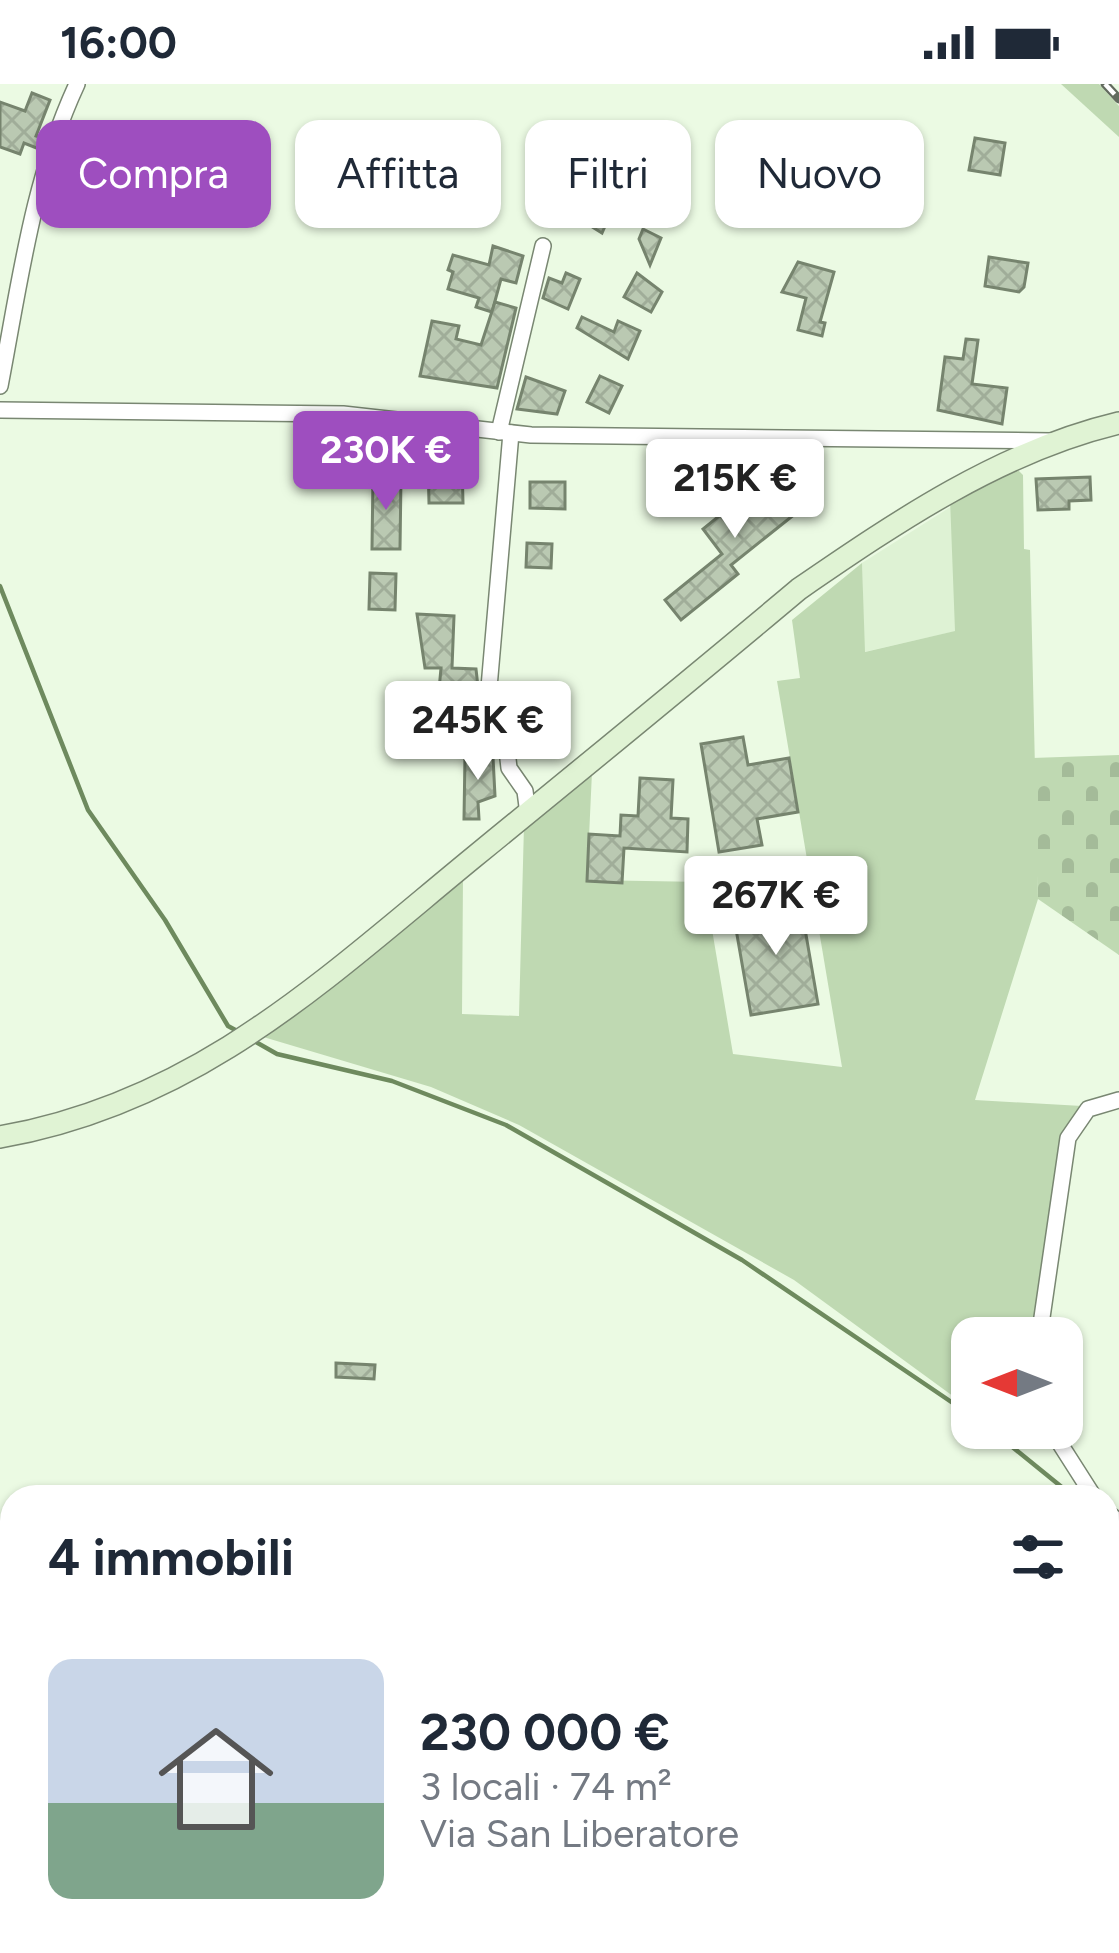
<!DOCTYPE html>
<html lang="it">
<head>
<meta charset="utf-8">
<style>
  :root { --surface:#fff; --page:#f6f6f7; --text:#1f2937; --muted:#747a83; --accent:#9e4ebf }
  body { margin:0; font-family:Figtree,sans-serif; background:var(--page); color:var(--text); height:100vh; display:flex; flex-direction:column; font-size:45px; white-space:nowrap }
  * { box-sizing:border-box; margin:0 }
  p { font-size:39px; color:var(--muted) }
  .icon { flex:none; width:66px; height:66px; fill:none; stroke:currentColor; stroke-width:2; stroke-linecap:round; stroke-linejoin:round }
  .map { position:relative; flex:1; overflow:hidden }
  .panel { position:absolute; left:0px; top:1401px; width:1119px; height:468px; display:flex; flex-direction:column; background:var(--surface); border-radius:36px 36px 0 0; box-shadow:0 3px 9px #0004 }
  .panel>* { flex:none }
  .banner { position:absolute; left:36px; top:36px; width:1047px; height:108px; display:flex; gap:24px }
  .needle { width:78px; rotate:270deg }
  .controls { position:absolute; left:951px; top:1233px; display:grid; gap:24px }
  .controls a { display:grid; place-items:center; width:132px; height:132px; border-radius:24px; background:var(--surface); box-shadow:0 3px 9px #0004; font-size:60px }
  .price { position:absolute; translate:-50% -102px; padding:0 27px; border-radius:12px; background:#fff; color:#222; font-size:39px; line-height:78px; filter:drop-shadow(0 3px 6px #0008) }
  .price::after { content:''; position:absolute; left:50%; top:72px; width:36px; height:27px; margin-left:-18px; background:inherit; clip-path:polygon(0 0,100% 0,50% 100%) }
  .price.current { background:var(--accent); color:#fff }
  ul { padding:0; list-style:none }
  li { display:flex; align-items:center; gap:36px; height:300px; padding:0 48px }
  li span { display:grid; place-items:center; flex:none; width:336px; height:240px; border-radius:24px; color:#555 }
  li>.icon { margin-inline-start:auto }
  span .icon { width:144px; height:144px; fill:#fffc; stroke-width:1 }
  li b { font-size:51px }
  h2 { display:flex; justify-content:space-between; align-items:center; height:144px; padding:0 48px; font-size:51px }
  .tag { padding:0 42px; border-radius:24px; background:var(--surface); box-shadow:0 3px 9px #0004; font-size:42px; line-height:108px }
  .tag.current { background:var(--accent); color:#fff }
  .status { display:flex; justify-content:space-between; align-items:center; height:84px; padding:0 60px; background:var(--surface); direction:ltr }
  .status svg { height:33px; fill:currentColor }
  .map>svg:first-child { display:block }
  .built { fill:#def2d4 }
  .green { fill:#bfd9b2 }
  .cemetery { fill:url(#cemetery-stones) }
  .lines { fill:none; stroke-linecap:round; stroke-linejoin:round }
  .stream { stroke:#6e8a5e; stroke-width:4.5 }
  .building { fill:url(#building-cross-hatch); stroke:#76846e; stroke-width:3 }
  .minor-casing { stroke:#798772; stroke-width:18 }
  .secondary-casing { stroke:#798772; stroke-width:24 }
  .motorway-casing { stroke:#fff; stroke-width:30 }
  .minor { stroke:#fff; stroke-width:15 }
  .secondary { stroke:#e0f3d4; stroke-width:21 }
  .motorway { stroke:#96d771; stroke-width:27 }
  .rail-casing { stroke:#626b5e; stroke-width:9 }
  .rail { stroke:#fff; stroke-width:4.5; stroke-dasharray:14; stroke-linecap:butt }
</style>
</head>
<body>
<div class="status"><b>16:00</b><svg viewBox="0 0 49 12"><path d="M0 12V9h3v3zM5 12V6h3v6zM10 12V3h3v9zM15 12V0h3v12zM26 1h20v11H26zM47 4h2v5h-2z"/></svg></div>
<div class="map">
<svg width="1119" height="1869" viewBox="0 0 1119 1869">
  <defs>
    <pattern id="cemetery-stones" width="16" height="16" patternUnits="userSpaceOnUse" patternTransform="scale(3)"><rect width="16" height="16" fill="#bfd9b2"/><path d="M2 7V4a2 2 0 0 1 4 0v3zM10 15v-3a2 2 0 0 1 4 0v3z" fill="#a4bb99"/></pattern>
    <pattern id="building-cross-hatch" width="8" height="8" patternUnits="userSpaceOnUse" patternTransform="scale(3)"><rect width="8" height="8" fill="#bac9b2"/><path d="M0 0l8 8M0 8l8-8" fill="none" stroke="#a0ad99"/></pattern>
  </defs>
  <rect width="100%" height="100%" fill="#ebfae3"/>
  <path class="built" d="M952,422L956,547L864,568L862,479Z"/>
  <g class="green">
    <path d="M1061,0H1099L1119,22V53Z"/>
    <path d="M1016,384L1023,391L1024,465L1030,466L1038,815L975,1016L1082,1022L1035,1254H972V1326L794,1196L519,1041L431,1003L260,952L463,793L462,930L519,932L524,741L592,688L587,796L704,798L733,970L842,983L777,597L800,594L792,536L862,479L865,568L955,547L950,414Z"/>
  </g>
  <path class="cemetery" d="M1119,671V871L1038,815L1032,674Z"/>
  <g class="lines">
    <g class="stream">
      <path d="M0,502L88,726L165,836L228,942L239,948"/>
      <path d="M254,957L277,970L392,997L506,1041L742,1176L972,1332"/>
      <path d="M989,1344L1074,1413"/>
      <path d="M1107,1446L1119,1457"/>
    </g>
  </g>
  <g class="building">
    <path d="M32,9L50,16L36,52L43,54L39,65L24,59L20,70L0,63V18L25,27Z"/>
    <path d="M975,54L1005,59L1000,91L969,86Z"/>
    <path d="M207,84L235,92L227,117L214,113L209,132L195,128Z"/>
    <path d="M575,93L616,117L602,149L573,131L582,112L569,107Z"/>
    <path d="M643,145L661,154L650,181L639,155Z"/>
    <path d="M493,162L523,172L516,199L501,195L492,228L476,223L479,214L448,205L453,188L448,186L453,171L489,181Z"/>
    <path d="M989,173L1028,179L1024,203L1019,208L985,202Z"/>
    <path d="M798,178L834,188L820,238L825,239L822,252L798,246L806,214L782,208Z"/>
    <path d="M566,189L580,195L568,225L543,214L549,194L562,199Z"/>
    <path d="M637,189L662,208L651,228L624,213Z"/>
    <path d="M495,218L516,224L497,304L420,292L432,237L459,242L456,255L481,261Z"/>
    <path d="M582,233L614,248L618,237L640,247L628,275L577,244Z"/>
    <path d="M966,255L978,256L972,300L1007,304L1002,340L938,326L945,273L963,275Z"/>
    <path d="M600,292L622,302L609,329L587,318Z"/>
    <path d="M526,293L565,307L557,330L517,325Z"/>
    <path d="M462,377L463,419H429L428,378Z"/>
    <path d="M771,390L800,426L731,481L738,490L681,536L665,516L722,470L703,445Z"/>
    <path d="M373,392L401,393L400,465H372Z"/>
    <path d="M1090,393L1091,416L1069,417V425L1038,426L1036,395Z"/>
    <path d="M530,398H565V425L530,424Z"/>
    <path d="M527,459L552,460L551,484L526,483Z"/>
    <path d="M370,489L396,490L395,526L369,525Z"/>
    <path d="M417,530L454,532L452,584L476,585L481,630L437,628L441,584H425Z"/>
    <path d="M743,653L748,681L789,674L798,728L757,735L762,761L719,768L701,660Z"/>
    <path d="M492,654L495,712L478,718L479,735H464L465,671H490Z"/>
    <path d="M640,694L673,696L671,734L688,735L687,768L624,764L622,799L587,797L589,750L620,752L621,731L638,732Z"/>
    <path d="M810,790L813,811L789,814L786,794Z"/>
    <path d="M800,816L818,920L751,931L733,828Z"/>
    <path d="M336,1279L375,1281L374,1295L336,1293Z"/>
    <path d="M0,1825L12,1826V1857H171L170,1869H0Z"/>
  </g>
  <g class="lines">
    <defs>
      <g id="minor">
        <path d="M0,302C20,198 32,97 77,0"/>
        <path d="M0,326L343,330L531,351L1052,357"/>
        <path d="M499,348L543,162"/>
        <path d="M511,349L488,615L506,657L509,684L525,707L528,730"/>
        <path d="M1039,1254L1068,1054L1088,1025L1119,1016"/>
        <path d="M1050,1344L1094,1413"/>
        <path d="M1107,1428L1119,1438"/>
      </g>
      <path id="secondary" d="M0,1053C198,1018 324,896 474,773C583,684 692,595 799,505C898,437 1001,367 1119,339"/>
      <g id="motorway">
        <path d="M1107,1544L1119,1525"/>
        <path d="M1107,1602L1119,1583"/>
        <path d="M882,1869L891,1857"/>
        <path d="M922,1869L932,1857"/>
      </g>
    </defs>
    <use href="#minor" class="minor-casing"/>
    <use href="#secondary" class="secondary-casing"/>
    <use href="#motorway" class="motorway-casing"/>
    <use href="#minor" class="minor"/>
    <use href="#secondary" class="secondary"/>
    <use href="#motorway" class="motorway"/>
    <defs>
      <path id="rail" d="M1105,0L1119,15"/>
    </defs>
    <use href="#rail" class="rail-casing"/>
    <use href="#rail" class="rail"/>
  </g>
</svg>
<div class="controls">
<a><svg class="needle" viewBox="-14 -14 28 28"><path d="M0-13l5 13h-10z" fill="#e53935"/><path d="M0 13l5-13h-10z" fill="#747a83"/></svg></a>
</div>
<b class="price current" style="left:386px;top:429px">230K €</b>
<b class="price" style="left:735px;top:457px">215K €</b>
<b class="price" style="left:478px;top:699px">245K €</b>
<b class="price" style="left:776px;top:874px">267K €</b>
<div class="banner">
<a class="tag current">Compra</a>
<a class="tag">Affitta</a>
<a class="tag">Filtri</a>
<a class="tag">Nuovo</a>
</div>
<section class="panel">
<h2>4 immobili<svg class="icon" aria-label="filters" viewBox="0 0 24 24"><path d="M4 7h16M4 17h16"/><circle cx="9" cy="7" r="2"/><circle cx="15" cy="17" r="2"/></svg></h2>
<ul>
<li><span style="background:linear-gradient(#c9d6e8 60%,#7fa58c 0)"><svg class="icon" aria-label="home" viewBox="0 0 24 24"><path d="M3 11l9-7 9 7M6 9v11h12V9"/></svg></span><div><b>230 000 €</b><p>3 locali · 74 m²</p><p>Via San Liberatore</p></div></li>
</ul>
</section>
</div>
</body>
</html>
